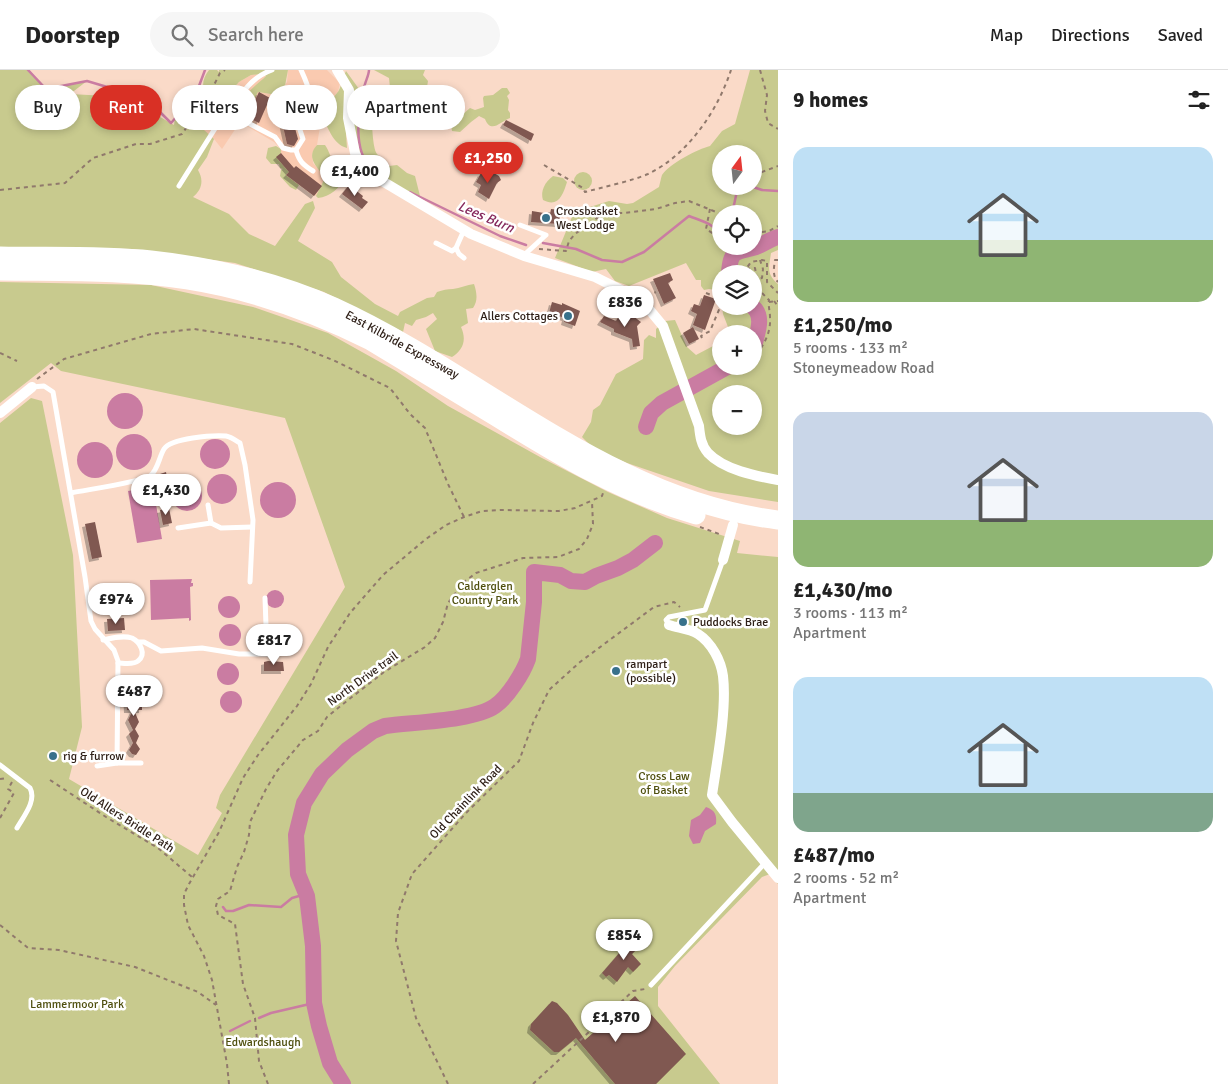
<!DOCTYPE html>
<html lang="en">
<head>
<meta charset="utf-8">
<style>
  :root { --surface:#fff; --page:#f6f6f6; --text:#222; --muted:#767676; --line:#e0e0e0; --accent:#d93025 }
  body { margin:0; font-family:Signika,sans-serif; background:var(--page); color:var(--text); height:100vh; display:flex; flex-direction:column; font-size:19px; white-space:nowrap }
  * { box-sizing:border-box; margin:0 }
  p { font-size:16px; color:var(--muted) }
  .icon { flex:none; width:28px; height:28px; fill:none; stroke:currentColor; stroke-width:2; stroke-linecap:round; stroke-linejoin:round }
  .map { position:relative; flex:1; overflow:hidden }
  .details { display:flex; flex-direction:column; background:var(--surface); width:450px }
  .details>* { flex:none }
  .banner { position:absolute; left:15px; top:15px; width:475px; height:45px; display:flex; gap:10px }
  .needle { width:32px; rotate:15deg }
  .tools { position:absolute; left:712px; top:75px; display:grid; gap:10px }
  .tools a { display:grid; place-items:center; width:50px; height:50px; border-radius:50%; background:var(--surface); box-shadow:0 2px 8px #0003; font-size:25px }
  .price { position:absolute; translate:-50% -42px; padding:0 11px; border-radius:18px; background:#fff; color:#222; font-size:16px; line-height:32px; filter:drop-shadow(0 1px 2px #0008) }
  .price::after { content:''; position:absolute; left:50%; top:30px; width:15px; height:11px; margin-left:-8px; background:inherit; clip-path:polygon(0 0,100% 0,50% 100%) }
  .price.active { background:var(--accent); color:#fff }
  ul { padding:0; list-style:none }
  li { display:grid; align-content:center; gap:10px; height:265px; padding:0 15px }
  li span { display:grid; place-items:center; height:155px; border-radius:15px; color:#555 }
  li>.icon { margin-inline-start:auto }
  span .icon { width:90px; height:90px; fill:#fffc; stroke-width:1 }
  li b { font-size:21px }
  h2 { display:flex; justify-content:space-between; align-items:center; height:60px; padding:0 15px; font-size:21px }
  .pill { padding:0 18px; border-radius:22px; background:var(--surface); box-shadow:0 2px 8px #0003; font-size:18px; line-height:45px }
  .pill.active { background:var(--accent); color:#fff }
  header { display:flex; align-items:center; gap:30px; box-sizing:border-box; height:70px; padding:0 25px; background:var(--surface); border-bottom:1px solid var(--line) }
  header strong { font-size:24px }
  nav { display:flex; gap:28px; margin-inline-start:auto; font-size:18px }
  .search { width:350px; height:45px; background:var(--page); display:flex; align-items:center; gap:12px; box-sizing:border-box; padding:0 18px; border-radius:28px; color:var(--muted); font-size:19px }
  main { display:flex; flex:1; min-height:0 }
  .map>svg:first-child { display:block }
  .built { fill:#facab0 }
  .green { fill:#c8ca8e; fill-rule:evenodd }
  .water { fill:#ca7ca2 }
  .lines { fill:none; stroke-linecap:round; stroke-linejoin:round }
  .stream { stroke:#ca7ca2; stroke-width:2.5 }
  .river { stroke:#ca7ca2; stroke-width:16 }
  .building { fill:#805851; filter:url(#shadow) }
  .path { stroke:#90796c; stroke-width:2; stroke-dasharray:4 4; stroke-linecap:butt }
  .lane { stroke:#fff; stroke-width:5 }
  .street { stroke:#fff; stroke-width:10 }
  .highway { stroke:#fff; stroke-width:19 }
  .poi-dot { fill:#38718b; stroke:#fff; stroke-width:2 }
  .labels { text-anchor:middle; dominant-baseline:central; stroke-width:5; stroke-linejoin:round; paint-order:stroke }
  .poi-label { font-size:12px; fill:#2f2018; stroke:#fff; text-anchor:start }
  .street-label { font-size:12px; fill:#2f2018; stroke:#fff }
  .park-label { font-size:12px; fill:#4f4f0e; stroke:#fff }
  .water-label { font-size:14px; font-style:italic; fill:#86295d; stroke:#fff }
</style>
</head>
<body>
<header>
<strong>Doorstep</strong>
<div class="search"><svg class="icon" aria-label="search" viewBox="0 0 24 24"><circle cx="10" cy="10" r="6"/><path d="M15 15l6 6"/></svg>Search here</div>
<nav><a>Map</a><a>Directions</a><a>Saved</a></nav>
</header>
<main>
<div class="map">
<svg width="778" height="1014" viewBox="0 0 778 1014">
  <defs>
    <filter id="shadow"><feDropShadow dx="-3" dy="3" stdDeviation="0" flood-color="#0004"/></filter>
  </defs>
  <rect width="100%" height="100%" fill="#fadac8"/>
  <path class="built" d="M288,0H327L340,13L338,22L323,39L317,75L312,84L313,93L324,105V110L316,126L286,105L287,99L276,87L281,79L274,72L240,52L222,79L214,69L197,59L205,57L212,46L221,42L230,22L239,12L251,5L262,4L266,6L256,16L258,22L277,25L287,12Z"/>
  <g class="green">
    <path d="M0,0H28L46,19L87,11L70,24L126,27L174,55C177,38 176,33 193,25L211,31C202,20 200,12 209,0H217L219,2V0H288L284,21L277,25L258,22L247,44L242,42C239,26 256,16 266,6L262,4L251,5L239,12L230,22L221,42L212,46L205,57L199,58L204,60L214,69L207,87L198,100C204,110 202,120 193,127L229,144L249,164L275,176L305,134L313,131L315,138L298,171L332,192L341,207L375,234L398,246L400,242L427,228L434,227L437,222C443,220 447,219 453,219C460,218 467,215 474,214C477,223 478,231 473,238L466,239L468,253L461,257C467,270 463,280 452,287L435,281L426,259L437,249L433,243L426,247L416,250L412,256L405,253L403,262L324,222L235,193L133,179L0,177Z"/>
    <path d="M374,0H425L423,5L428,11L427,17L422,15L418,23L410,28L415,48L411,55L401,44L399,41L400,37L393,27H391L389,8Z"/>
    <path d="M750,0H778V180L771,183C769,197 766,204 778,214V432L709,421L627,393L594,379L582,367L591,352L593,340L600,335L616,304L643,289L644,270L649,265L656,268V259L665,251L675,250L687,277L696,285L715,275L721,269V296H754V264H726L728,257L723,244L722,236H754V204H721V228V221L709,219L704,220L701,216V210H696L686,193L629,216L615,211L606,199L592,202L555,188L574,142L609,131L627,134L633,133L659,117C660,113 661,108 662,105C669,94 698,79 710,76L722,61L735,54ZM721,84H754V116H721ZM721,144H754V176H721ZM721,324H754V356H721Z"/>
    <path d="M346,1L359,19C358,30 362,37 370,43C373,53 372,77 377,84C380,88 385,91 389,96L397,95L407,103L415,106L420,126C400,117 374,111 363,90C359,84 357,68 354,60L348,58L346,64L347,78C332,74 329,57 321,46C324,35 331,31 337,23C341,19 343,7 346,1Z"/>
    <path d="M502,18H507L510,23L507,26L509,30L508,40L510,43V48C500,52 491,64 485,49L479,46L471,52L460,62L452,61L451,55L441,51L438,44L443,35L447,34C450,39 447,43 449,47L462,45L470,38L475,40L484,37L483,28L484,26L493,25Z"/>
    <path d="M317,75H325C329,80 332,92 335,94C339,97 346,97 351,100L350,105L345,107C340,118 330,127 318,128L316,126L324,110V106C316,96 306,87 317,75Z"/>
    <path d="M276,76L281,79V83L277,88L290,101L286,105L299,115L296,120L290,117L280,106L281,100L283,99L280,98L279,94H271L266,88L268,78Z"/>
    <circle cx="583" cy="111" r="9"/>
    <path d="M553,106L563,108L567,112C563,125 558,138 543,130C540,121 545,112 553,106Z"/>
    <path d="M0,212L151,215L253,237L328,263L396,301L448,336L540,387L608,422L667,448L740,471L737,483L778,487V814L770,804L762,807L675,896L658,917V936L720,1014H0V353L31,328L42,331L73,485L82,657L69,709L198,785L222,743L216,738L220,725L345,517L285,348L61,301L51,293L0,333Z"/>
  </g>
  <g class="water">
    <circle cx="125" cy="341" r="18"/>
    <circle cx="134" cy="382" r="18"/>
    <circle cx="215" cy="384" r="15"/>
    <circle cx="95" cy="390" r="18"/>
    <circle cx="222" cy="419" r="15"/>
    <circle cx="187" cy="426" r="15"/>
    <circle cx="278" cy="430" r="18"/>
    <path d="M153,417L162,469L137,473L128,421Z"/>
    <path d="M192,509L191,513H193V516L190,517L191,550L189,551V548L151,550L150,510Z"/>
    <circle cx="275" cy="529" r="9"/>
    <circle cx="229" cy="537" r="11"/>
    <circle cx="230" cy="565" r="11"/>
    <circle cx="228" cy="604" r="11"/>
    <circle cx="231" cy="632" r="11"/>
    <path d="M706,737C715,740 717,745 716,754L705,761L700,773L693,774L689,766L691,750L700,745Z"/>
  </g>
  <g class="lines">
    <g class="stream">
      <path d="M28,0L46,19L87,11L124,22L136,28L151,33L171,53L187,35L199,24V16L205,0"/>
      <path d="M369,0C369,5 365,12 364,18C358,43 352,82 373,100"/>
      <path d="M750,116L762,120L778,121"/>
      <path d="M410,122L500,166L526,175"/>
      <path d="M732,144L737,121L741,116"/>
      <path d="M543,173L576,179L602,190L622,192L644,182L689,146C701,151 714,153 721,166"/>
      <path d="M727,176L738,180"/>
      <path d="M223,837L226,841H233L249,835L281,837L292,828L306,824"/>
      <path d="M259,948L271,943L314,933"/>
      <path d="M230,961L250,951"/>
    </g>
    <g class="river">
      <path d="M729,204C730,178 737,183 756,177C764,174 770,169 778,167"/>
      <path d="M752,236C765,246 757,263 754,277"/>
      <path d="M646,357L651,343L662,333L729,296"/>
      <path d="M343,1014L330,993L319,956L314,933L313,876L307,826L298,804L296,765L304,733L322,704L347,680L373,661L385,656C412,652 474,651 495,636C508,627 523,603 528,589L534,532V502L560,505L571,511L585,512L596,506L618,498L633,490L655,473"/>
    </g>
  </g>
  <g class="building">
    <path d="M259,22L270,28L259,53L247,47Z"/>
    <path d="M305,25L307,44H304L305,47L293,51L298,69L294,76L287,74L279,38L299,33L297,27Z"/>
    <path d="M506,50L534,64L531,71L503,55Z"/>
    <path d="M281,83L294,98L296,96L322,116L314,126L286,105L289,102L276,87Z"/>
    <path d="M489,100L499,106L501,110L497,113L489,129L478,122L481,115L476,112L481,103L486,106Z"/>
    <path d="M349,115L363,126L362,128L368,132L362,139L342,124Z"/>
    <path d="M551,139L561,140L559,154L531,152L532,141L550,144Z"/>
    <path d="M670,203L673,210L668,213L676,228L664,234L653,209Z"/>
    <path d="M704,225L716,229L705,260L693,255L697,244L691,241L694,234L700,236Z"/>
    <path d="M552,232L562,235V233L580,241L575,256L564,252L565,248L549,243Z"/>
    <path d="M628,245L633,246L641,252L637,256L640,276L633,277L632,269L614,262V259L600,252L604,246L616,251L619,246L627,250Z"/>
    <path d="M693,257L699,269L689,274L683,263Z"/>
    <path d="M166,402L171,431L162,432L157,405Z"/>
    <path d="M169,438L172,453L163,455L160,440Z"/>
    <path d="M95,452L102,487L92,489L85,454Z"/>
    <path d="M124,548L125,560L108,561L107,549Z"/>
    <path d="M268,591L283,592L284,601H264V592Z"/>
    <path d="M126,622H142V640H134L139,652L135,659L139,666L136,673L140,679L136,685L132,684L129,680L133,673L129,664L133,660L128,650L133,640H127Z"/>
    <path d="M634,866L642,874L632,884L641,894L633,902L628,897L617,912L609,905L606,907L602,903Z"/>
    <path d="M635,926L686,984L656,1014H615L576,968L559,982H554L530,960L531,954L552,931L557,933L568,945L585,970Z"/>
  </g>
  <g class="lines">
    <g class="path">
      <path d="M760,0L767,25L765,41L768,53L778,59"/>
      <path d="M544,95L583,118L585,122C603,117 632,111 648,104C688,85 718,40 731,0"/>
      <path d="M754,105L778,96"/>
      <path d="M0,120L65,113L93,88L136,74H150L182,64L209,25L220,3L225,0"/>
      <path d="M710,139L706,159L720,168"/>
      <path d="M754,163L769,161L778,156"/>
      <path d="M539,179L566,181L569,171L575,164L597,148L611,143H624L656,139L675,133L689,131L721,144"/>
      <path d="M778,190H775C774,197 772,206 778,212"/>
      <path d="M746,199L755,198L757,209L762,208L763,199L760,190"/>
      <path d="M747,204L746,199L751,192L762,190L767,191V212L778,223"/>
      <path d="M754,210L755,216L769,230C768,236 770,241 770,247C771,262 765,273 756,285"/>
      <path d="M706,223L718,228L721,233"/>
      <path d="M647,226L656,222"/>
      <path d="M774,231L778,236"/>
      <path d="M769,232L778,231"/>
      <path d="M702,268L701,266L710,261L721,235"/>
      <path d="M0,283L17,291"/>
      <path d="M37,309L64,289L151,264L194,259L292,274L333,290L390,318L410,344L425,358L448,414L464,447"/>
      <path d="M700,457L722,465"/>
      <path d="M0,709L7,708"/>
      <path d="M50,710L106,747L158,778L192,807"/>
      <path d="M0,748L14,723L8,719L12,712"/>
      <path d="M0,855L28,878L59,880L135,897L198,922L216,935"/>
      <path d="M229,1014L227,994L212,910L204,886L188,855L184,835V824L189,814L219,762L243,708L258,685L297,636L311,614L328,577L350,543L383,505L426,469L446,455L464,447L482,441L501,440L559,441L575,438L602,426L603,423"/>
      <path d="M268,1014L259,991L255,948L243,914L235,854L218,845L216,836L218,829L230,821L237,797L244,782L249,765L250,752L266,719L277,701L303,670L318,661L327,647L343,634L384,602L425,577L435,568L443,552L448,533L464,512L476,503L523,488L558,487L579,479L587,469L593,454L592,432"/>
      <path d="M448,1014L416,948L396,871L398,843L412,804L466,743L519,691L533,653L549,620L580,592L654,537L674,532L680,537"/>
      <path d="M533,1014L633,921L645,919"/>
    </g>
    <g class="lane">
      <path d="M301,0C308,15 315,33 310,50L298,54L303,69L296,80C299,91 303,95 313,101"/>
      <path d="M231,41C241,23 252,7 272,0"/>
      <path d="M179,116L221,49L231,41L250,54L275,67L283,78L291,80H296"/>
      <path d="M520,155L546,165L524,185"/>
      <path d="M464,160L456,178L459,184L464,188"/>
      <path d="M436,173L452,181L456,178"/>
      <path d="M32,317L44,316L53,322L85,507L91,551L95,559L114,580L118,591L117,693H141"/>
      <path d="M71,423C85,420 141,412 150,406C158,400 159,387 164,379C171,368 213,365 226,366C231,367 235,370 240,373L245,395L253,450L250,512"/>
      <path d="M208,435L211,453"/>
      <path d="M178,458L211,453L221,458L252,457"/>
      <path d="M265,528L267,583"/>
      <path d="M669,555L666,550L669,547L705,540L723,490"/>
      <path d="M103,570C112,568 123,565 132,568C140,572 147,584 138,591C134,595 123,593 118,593"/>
      <path d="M138,572H144L161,581L202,578L239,584H275"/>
      <path d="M0,695L30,718C37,731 23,747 17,758"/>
      <path d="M97,696L117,693"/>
      <path d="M651,915L765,793"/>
    </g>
    <g class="street">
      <path d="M337,0L349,20L348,48L355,83L360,94L367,102L471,164L524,186L595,207L631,225L641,232L648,238L663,256L699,356C700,366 701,375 708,383C724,400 756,406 778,410"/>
      <path d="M0,343L32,317"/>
      <path d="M723,490L733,455"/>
      <path d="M669,555C678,558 690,559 698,564C712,573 721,591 723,606C727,640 717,691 712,725L732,752L778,808"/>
    </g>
    <g class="highway">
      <path d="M0,186C50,187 101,185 151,190C214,197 276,211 334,237C483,305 610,430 778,450"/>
      <path d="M0,201C62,202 126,200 187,210C251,220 313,242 371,271C412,296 454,321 495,346C561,387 621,423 696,445"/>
    </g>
  </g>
  <g class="poi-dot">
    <circle cx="546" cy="148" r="5"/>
    <circle cx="568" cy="246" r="5"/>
    <circle cx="683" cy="552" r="5"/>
    <circle cx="616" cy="601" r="5"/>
    <circle cx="53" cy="686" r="5"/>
  </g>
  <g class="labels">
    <g class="poi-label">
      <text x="556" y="141">Crossbasket<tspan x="556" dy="14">West Lodge</tspan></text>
      <text x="558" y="246" text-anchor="end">Allers Cottages</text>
      <text x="693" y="552">Puddocks Brae</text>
      <text x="626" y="594">rampart<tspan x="626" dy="14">(possible)</tspan></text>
      <text x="63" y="686">rig &amp; furrow</text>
    </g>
    <g class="street-label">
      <text transform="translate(402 275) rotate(29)">East Kilbride Expressway</text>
      <text transform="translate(363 609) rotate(-36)">North Drive trail</text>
      <text transform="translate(466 732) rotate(-46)">Old Chainlink Road</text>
      <text transform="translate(127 750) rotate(33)">Old Allers Bridle Path</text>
    </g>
    <g class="park-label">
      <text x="485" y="516">Calderglen<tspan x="485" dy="14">Country Park</tspan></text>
      <text x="664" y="706">Cross Law<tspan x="664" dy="14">of Basket</tspan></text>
      <text x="77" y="934">Lammermoor Park</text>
      <text x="263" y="972">Edwardshaugh</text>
    </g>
    <g class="water-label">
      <text transform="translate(486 147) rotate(23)">Lees Burn</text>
    </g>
  </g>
</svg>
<div class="tools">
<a><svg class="needle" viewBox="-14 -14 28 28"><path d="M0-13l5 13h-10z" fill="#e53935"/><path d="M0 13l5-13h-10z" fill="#767676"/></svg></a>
<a><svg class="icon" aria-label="locate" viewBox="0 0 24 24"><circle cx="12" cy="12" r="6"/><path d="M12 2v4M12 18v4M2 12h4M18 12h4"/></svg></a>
<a><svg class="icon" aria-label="layers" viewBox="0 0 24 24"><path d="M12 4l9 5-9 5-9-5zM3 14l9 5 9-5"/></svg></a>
<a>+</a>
<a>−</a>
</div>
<b class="price active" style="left:488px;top:114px">£1,250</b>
<b class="price" style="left:355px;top:127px">£1,400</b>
<b class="price" style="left:625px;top:258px">£836</b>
<b class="price" style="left:166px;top:446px">£1,430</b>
<b class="price" style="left:116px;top:555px">£974</b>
<b class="price" style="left:274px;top:596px">£817</b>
<b class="price" style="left:134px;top:647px">£487</b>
<b class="price" style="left:624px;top:891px">£854</b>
<b class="price" style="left:616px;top:973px">£1,870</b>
<div class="banner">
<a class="pill">Buy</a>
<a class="pill active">Rent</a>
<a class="pill">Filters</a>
<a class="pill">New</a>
<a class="pill">Apartment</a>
</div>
</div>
<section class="details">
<h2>9 homes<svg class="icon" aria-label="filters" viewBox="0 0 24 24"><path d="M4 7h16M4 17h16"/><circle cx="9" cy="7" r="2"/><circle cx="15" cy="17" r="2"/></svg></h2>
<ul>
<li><span style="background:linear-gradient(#bfe0f5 60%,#8fb573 0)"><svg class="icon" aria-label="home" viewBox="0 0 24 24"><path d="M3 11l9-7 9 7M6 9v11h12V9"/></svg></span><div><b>£1,250/mo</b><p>5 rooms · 133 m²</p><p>Stoneymeadow Road</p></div></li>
<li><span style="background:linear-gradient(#c9d6e8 70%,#8fb573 0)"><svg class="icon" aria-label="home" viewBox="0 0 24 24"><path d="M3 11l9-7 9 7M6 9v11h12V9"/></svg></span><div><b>£1,430/mo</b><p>3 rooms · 113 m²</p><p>Apartment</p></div></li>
<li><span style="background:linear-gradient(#bfe0f5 75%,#7fa58c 0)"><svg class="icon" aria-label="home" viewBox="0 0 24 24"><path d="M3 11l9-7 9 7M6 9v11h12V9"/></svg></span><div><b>£487/mo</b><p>2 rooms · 52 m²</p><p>Apartment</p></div></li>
</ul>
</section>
</main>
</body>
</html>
